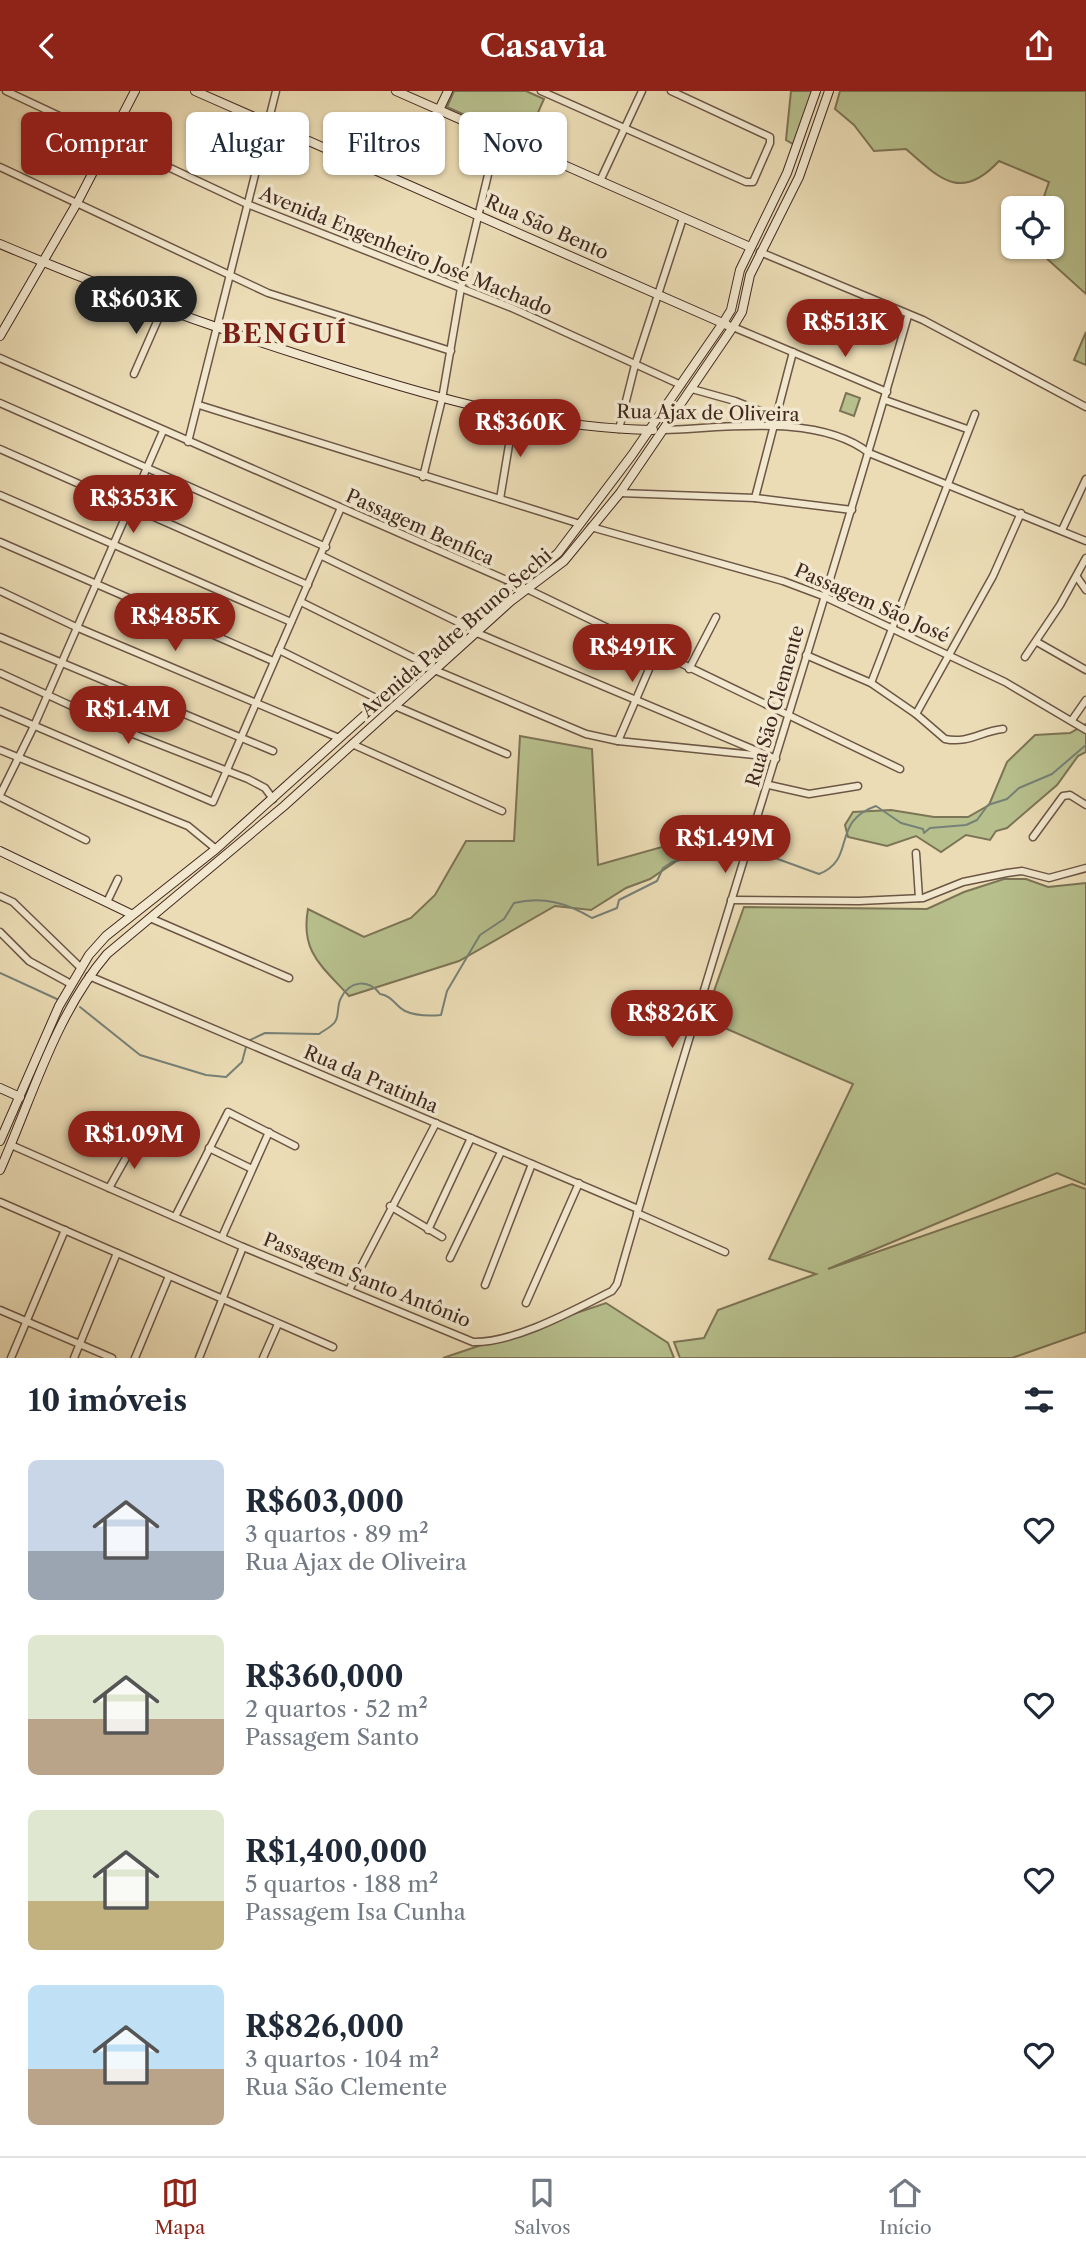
<!DOCTYPE html>
<html lang="pt">
<head>
<meta charset="utf-8">
<style>
  :root { --surface:#fff; --page:#f2f2f3; --text:#1f2937; --muted:#747a83; --line:#e0e1e3; --accent:#8f2418 }
  body { margin:0; font-family:"Libre Caslon Text",serif; background:var(--page); color:var(--text); height:100vh; display:flex; flex-direction:column; font-size:26px; white-space:nowrap }
  * { box-sizing:border-box; margin:0 }
  p { font-size:23px; color:var(--muted) }
  .icon { flex:none; width:38px; height:38px; fill:none; stroke:currentColor; stroke-width:2; stroke-linecap:round; stroke-linejoin:round }
  .map { position:relative; height:1267px; overflow:hidden }
  .details { display:flex; flex-direction:column; background:var(--surface); flex:1 }
  .details>* { flex:none }
  .top-card { position:absolute; left:21px; top:21px; width:700px; height:63px; display:flex; gap:14px }
  .tools { position:absolute; left:1001px; top:105px; display:grid; gap:14px }
  .tools a { display:grid; place-items:center; width:63px; height:63px; border-radius:10px; background:var(--surface); box-shadow:0 2px 5px #0004; font-size:35px }
  .price { position:absolute; translate:-50% -60px; padding:0 16px; border-radius:24px; background:var(--accent); color:#fff; font-size:23px; line-height:46px; filter:drop-shadow(0 2px 4px #0008) }
  .price::after { content:''; position:absolute; left:50%; top:42px; width:21px; height:16px; margin-left:-10px; background:inherit; clip-path:polygon(0 0,100% 0,50% 100%) }
  .price.on { background:#222; color:#fff }
  ul { padding:0; list-style:none }
  li { display:flex; align-items:center; gap:21px; height:175px; padding:0 28px }
  li span { display:grid; place-items:center; flex:none; width:196px; height:140px; border-radius:10px; color:#555 }
  li>.icon { margin-inline-start:auto }
  span .icon { width:84px; height:84px; fill:#fffc; stroke-width:1 }
  li b { font-size:30px }
  h2 { display:flex; justify-content:space-between; align-items:center; height:84px; padding:0 28px; font-size:30px }
  .chip { padding:0 24px; border-radius:10px; background:var(--surface); box-shadow:0 2px 5px #0004; font-size:24px; line-height:63px }
  .chip.on { background:var(--accent); color:#fff }
  header { display:flex; justify-content:space-between; align-items:center; height:91px; padding:0 28px; background:var(--accent); color:#fff; font-size:32px; font-weight:700 }
  .menu { display:flex; justify-content:space-around; align-items:center; height:98px; border-top:2px solid var(--line); background:var(--surface); font-size:19px; color:var(--muted) }
  .menu a { display:grid; justify-items:center; gap:4px }
  .menu .on { color:var(--accent) }
  .map>svg:first-child { display:block }
  .green { fill:#b7c08d; stroke:#7c7456; stroke-width:2 }
  .lines { fill:none; stroke-linecap:round; stroke-linejoin:round }
  .stream { stroke:#768177; stroke-width:2 }
  .street-casing { stroke:#6c5645; stroke-width:9 }
  .secondary-casing { stroke:#422920; stroke-width:10 }
  .street { stroke:#f2e8cf; stroke-width:6 }
  .secondary { stroke:#f2e8cf; stroke-width:8 }
  .labels { text-anchor:middle; dominant-baseline:central; stroke-width:7; stroke-linejoin:round; paint-order:stroke }
  .street-label { font-size:19px; fill:#422920; stroke:#f2e8cf }
  .district-label { font-size:26px; font-weight:bold; letter-spacing:2px; fill:#7a1f14; stroke:#f2e8cf }
</style>
</head>
<body>
<header><svg class="icon" aria-label="back" viewBox="0 0 24 24"><path d="M15 5l-7 7 7 7"/></svg>Casavia<svg class="icon" aria-label="share" viewBox="0 0 24 24"><path d="M12 15V3M7 8l5-5 5 5M5 13v7h14v-7"/></svg></header>
<div class="map">
<svg width="1086" height="1267" viewBox="0 0 1086 1267">
  <rect width="100%" height="100%" fill="#ebdcb5"/>
  <filter id="stains"><feTurbulence type="fractalNoise" baseFrequency=".00286" numOctaves="4"/><feColorMatrix values="0 0 0 0 .2 0 0 0 0 .09 0 0 0 0 .02 0 0 0 .5 -.17"/></filter>
  <radialGradient id="worn" r=".72"><stop offset=".6" stop-color="#630" stop-opacity="0"/><stop offset="1" stop-color="#630" stop-opacity=".3"/></radialGradient>
  <g class="green">
    <path d="M454,0H526L544,8L525,51L447,16Z"/>
    <path d="M791,0H815L798,56L786,49Z"/>
    <path d="M840,0H1086V203L1034,156H1052V117H1040L1049,91L999,70C961,111 940,88 906,58L874,60L854,34L835,18Z"/>
    <path d="M1086,241V274L1074,269Z"/>
    <path d="M846,302L860,307L854,325L840,320Z"/>
    <path d="M1086,633V661L1078,665L1057,694L1007,737L996,740L990,749L966,744L941,761L916,745L887,755L848,746L845,734L853,721L891,719L934,726H968L989,714L1007,671L1035,644L1070,642Z"/>
    <path d="M520,645L592,658L598,774L676,752L691,760L650,788L626,797L591,819L555,815L459,870L349,905C322,875 300,861 308,818L364,846L411,827L435,804L466,750H514Z"/>
    <path d="M1004,788H1026L1048,796L1086,792V1094L1057,1082L828,1178L1072,1093L1086,1098V1241L1012,1267H680L674,1251L704,1247L718,1219L816,1183L769,1168L853,993L704,928L744,816L927,818L964,801Z"/>
    <path d="M606,1212L668,1252L674,1267H443Z"/>
  </g>
  <g class="lines">
    <g class="stream">
      <path d="M749,766L775,767L819,783C857,768 830,731 876,715L901,732L923,738L924,742L930,737L966,734L977,729L988,714L1007,708L1019,697L1052,683L1086,654"/>
      <path d="M0,882L59,909"/>
      <path d="M80,916L140,964L206,984L226,986L242,971L246,956"/>
      <path d="M248,950L265,942L319,943C324,939 334,935 336,929C339,923 337,914 341,907C350,889 369,888 380,903C393,905 395,915 405,920C416,925 430,925 441,924L447,900L480,844L504,828L514,812C543,805 567,812 592,827L617,817L619,809L657,790L663,777L672,771L698,765L728,768L737,761L744,764"/>
    </g>
    <defs>
      <g id="street">
        <path d="M6,0L247,113L512,217L681,294"/>
        <path d="M541,0L746,91H753L770,52V46L671,0"/>
        <path d="M0,76L268,202L451,260"/>
        <path d="M600,90L642,0"/>
        <path d="M760,161L923,229L1086,316"/>
        <path d="M733,236L887,301"/>
        <path d="M0,267L527,498L900,678"/>
        <path d="M134,283L163,217"/>
        <path d="M692,298L735,310L775,326"/>
        <path d="M885,309L967,338"/>
        <path d="M0,312L326,456"/>
        <path d="M199,314L580,433"/>
        <path d="M619,338L635,274L683,127"/>
        <path d="M664,339C725,337 818,322 869,362L1086,450"/>
        <path d="M188,351L276,0"/>
        <path d="M0,358L308,494"/>
        <path d="M423,386L442,308L461,197L497,46"/>
        <path d="M620,402L755,407L852,419"/>
        <path d="M0,404L291,531"/>
        <path d="M755,407L793,261"/>
        <path d="M500,408L514,324"/>
        <path d="M591,436L783,490L823,505L1005,591L1086,639"/>
        <path d="M1062,439L1086,388"/>
        <path d="M0,451L273,570"/>
        <path d="M322,465L464,534"/>
        <path d="M1077,486L1086,499"/>
        <path d="M0,500L76,536L339,647"/>
        <path d="M301,511L424,572"/>
        <path d="M477,542L776,668"/>
        <path d="M0,546L273,660"/>
        <path d="M1037,551L1086,579"/>
        <path d="M279,559L380,609"/>
        <path d="M806,564L871,592L916,623L945,648C968,653 982,640 1003,638"/>
        <path d="M1025,566L1060,514L1086,467"/>
        <path d="M689,578L716,526"/>
        <path d="M437,580L586,643L618,650L765,665"/>
        <path d="M0,582L128,641L248,688L265,697L273,708"/>
        <path d="M871,592L975,323"/>
        <path d="M395,615L507,663"/>
        <path d="M0,620L213,711L340,419"/>
        <path d="M916,623L993,485L1021,422"/>
        <path d="M1072,629L1086,609"/>
        <path d="M618,650L656,562"/>
        <path d="M352,653L502,720"/>
        <path d="M0,659L188,735L216,758"/>
        <path d="M769,694L809,703L858,695"/>
        <path d="M0,704L34,635L163,340"/>
        <path d="M0,706L86,749"/>
        <path d="M1033,746L1063,705L1070,704L1086,714"/>
        <path d="M916,762L919,807"/>
        <path d="M0,805L13,811L81,877"/>
        <path d="M731,809L859,810L923,807L963,791L1007,782L1022,780L1049,787L1086,777"/>
        <path d="M107,811L118,788"/>
        <path d="M150,827L289,887"/>
        <path d="M0,841L29,870L71,893"/>
        <path d="M89,885L638,1118"/>
        <path d="M120,1042L148,1055"/>
        <path d="M11,1054L243,1156L473,1251C515,1252 574,1219 612,1200L617,1193C709,868 816,548 908,225"/>
        <path d="M209,1057L252,1078"/>
        <path d="M109,1097L136,1049"/>
        <path d="M0,1111L333,1256"/>
        <path d="M390,1115L442,1146"/>
        <path d="M637,1122L725,1161"/>
        <path d="M175,1126L228,1021L295,1055"/>
        <path d="M428,1139L471,1047"/>
        <path d="M222,1146L269,1041"/>
        <path d="M450,1167L501,1061"/>
        <path d="M485,1194L532,1073"/>
        <path d="M349,1199L436,1032"/>
        <path d="M526,1212L579,1092"/>
        <path d="M0,1219L112,1267"/>
        <path d="M11,1267L65,1139"/>
        <path d="M74,1267L117,1162"/>
        <path d="M135,1267L169,1185"/>
        <path d="M199,1267L243,1156"/>
        <path d="M263,1267L278,1233"/>
      </g>
      <g id="secondary">
        <path d="M195,0L727,234"/>
        <path d="M396,0L750,156"/>
        <path d="M439,19L448,0"/>
        <path d="M0,153C99,195 200,232 303,265C417,302 532,337 653,339"/>
        <path d="M0,245L77,112L135,0"/>
        <path d="M0,760L131,823"/>
        <path d="M0,997L20,1006"/>
        <path d="M0,1050L59,915L89,864L106,845L216,758L503,500L543,475L558,462L632,364L723,232L731,219L740,179L787,82L816,0"/>
        <path d="M0,1079C32,1007 55,924 107,863L284,715L511,510L564,470L620,402L733,236L742,221L750,184L799,86L829,0"/>
      </g>
    </defs>
    <use href="#street" class="street-casing"/>
    <use href="#secondary" class="secondary-casing"/>
    <use href="#street" class="street"/>
    <use href="#secondary" class="secondary"/>
  </g>
  <g class="labels">
    <g class="street-label">
      <text transform="translate(547 136) rotate(24)">Rua São Bento</text>
      <text transform="translate(406 160) rotate(22)">Avenida Engenheiro José Machado</text>
      <text transform="translate(708 322) rotate(1)">Rua Ajax de Oliveira</text>
      <text transform="translate(420 436) rotate(24)">Passagem Benfica</text>
      <text transform="translate(872 512) rotate(24)">Passagem São José</text>
      <text transform="translate(456 542) rotate(-41)">Avenida Padre Bruno Sechi</text>
      <text transform="translate(775 615) rotate(-74)">Rua São Clemente</text>
      <text transform="translate(371 988) rotate(23)">Rua da Pratinha</text>
      <text transform="translate(367 1189) rotate(22)">Passagem Santo Antônio</text>
    </g>
    <g class="district-label">
      <text x="285" y="243">BENGUÍ</text>
    </g>
  </g>
  <rect width="100%" height="100%" filter="url(#stains)"/>
  <rect width="100%" height="100%" fill="url(#worn)"/>
</svg>
<div class="tools">
<a><svg class="icon" aria-label="locate" viewBox="0 0 24 24"><circle cx="12" cy="12" r="6"/><path d="M12 2v4M12 18v4M2 12h4M18 12h4"/></svg></a>
</div>
<b class="price on" style="left:136px;top:245px">R$603K</b>
<b class="price" style="left:845px;top:268px">R$513K</b>
<b class="price" style="left:520px;top:368px">R$360K</b>
<b class="price" style="left:133px;top:444px">R$353K</b>
<b class="price" style="left:175px;top:562px">R$485K</b>
<b class="price" style="left:632px;top:593px">R$491K</b>
<b class="price" style="left:128px;top:655px">R$1.4M</b>
<b class="price" style="left:725px;top:784px">R$1.49M</b>
<b class="price" style="left:672px;top:959px">R$826K</b>
<b class="price" style="left:134px;top:1080px">R$1.09M</b>
<div class="top-card">
<a class="chip on">Comprar</a>
<a class="chip">Alugar</a>
<a class="chip">Filtros</a>
<a class="chip">Novo</a>
</div>
</div>
<section class="details">
<h2>10 imóveis<svg class="icon" aria-label="filters" viewBox="0 0 24 24"><path d="M4 7h16M4 17h16"/><circle cx="9" cy="7" r="2"/><circle cx="15" cy="17" r="2"/></svg></h2>
<ul>
<li><span style="background:linear-gradient(#c9d6e8 65%,#9aa5b1 0)"><svg class="icon" aria-label="home" viewBox="0 0 24 24"><path d="M3 11l9-7 9 7M6 9v11h12V9"/></svg></span><div><b>R$603,000</b><p>3 quartos · 89 m²</p><p>Rua Ajax de Oliveira</p></div><svg class="icon" aria-label="heart" viewBox="0 0 24 24"><path d="M12 20l-8-8c-3-5 5-10 8-4 3-6 11-1 8 4z"/></svg></li>
<li><span style="background:linear-gradient(#dfe7d0 60%,#b9a48a 0)"><svg class="icon" aria-label="home" viewBox="0 0 24 24"><path d="M3 11l9-7 9 7M6 9v11h12V9"/></svg></span><div><b>R$360,000</b><p>2 quartos · 52 m²</p><p>Passagem Santo</p></div><svg class="icon" aria-label="heart" viewBox="0 0 24 24"><path d="M12 20l-8-8c-3-5 5-10 8-4 3-6 11-1 8 4z"/></svg></li>
<li><span style="background:linear-gradient(#dfe7d0 65%,#c2b280 0)"><svg class="icon" aria-label="home" viewBox="0 0 24 24"><path d="M3 11l9-7 9 7M6 9v11h12V9"/></svg></span><div><b>R$1,400,000</b><p>5 quartos · 188 m²</p><p>Passagem Isa Cunha</p></div><svg class="icon" aria-label="heart" viewBox="0 0 24 24"><path d="M12 20l-8-8c-3-5 5-10 8-4 3-6 11-1 8 4z"/></svg></li>
<li><span style="background:linear-gradient(#bfe0f5 60%,#b9a48a 0)"><svg class="icon" aria-label="home" viewBox="0 0 24 24"><path d="M3 11l9-7 9 7M6 9v11h12V9"/></svg></span><div><b>R$826,000</b><p>3 quartos · 104 m²</p><p>Rua São Clemente</p></div><svg class="icon" aria-label="heart" viewBox="0 0 24 24"><path d="M12 20l-8-8c-3-5 5-10 8-4 3-6 11-1 8 4z"/></svg></li>
</ul>
</section>
<nav class="menu">
<a class="on"><svg class="icon" aria-label="map" viewBox="0 0 24 24"><path d="M3 6l6-2 6 2 6-2v14l-6 2-6-2-6 2zM9 4v14M15 6v14"/></svg>Mapa</a>
<a><svg class="icon" aria-label="saved" viewBox="0 0 24 24"><path d="M7 4h10v16l-5-4-5 4z"/></svg>Salvos</a>
<a><svg class="icon" aria-label="home" viewBox="0 0 24 24"><path d="M3 11l9-7 9 7M6 9v11h12V9"/></svg>Início</a>
</nav>
</body>
</html>
